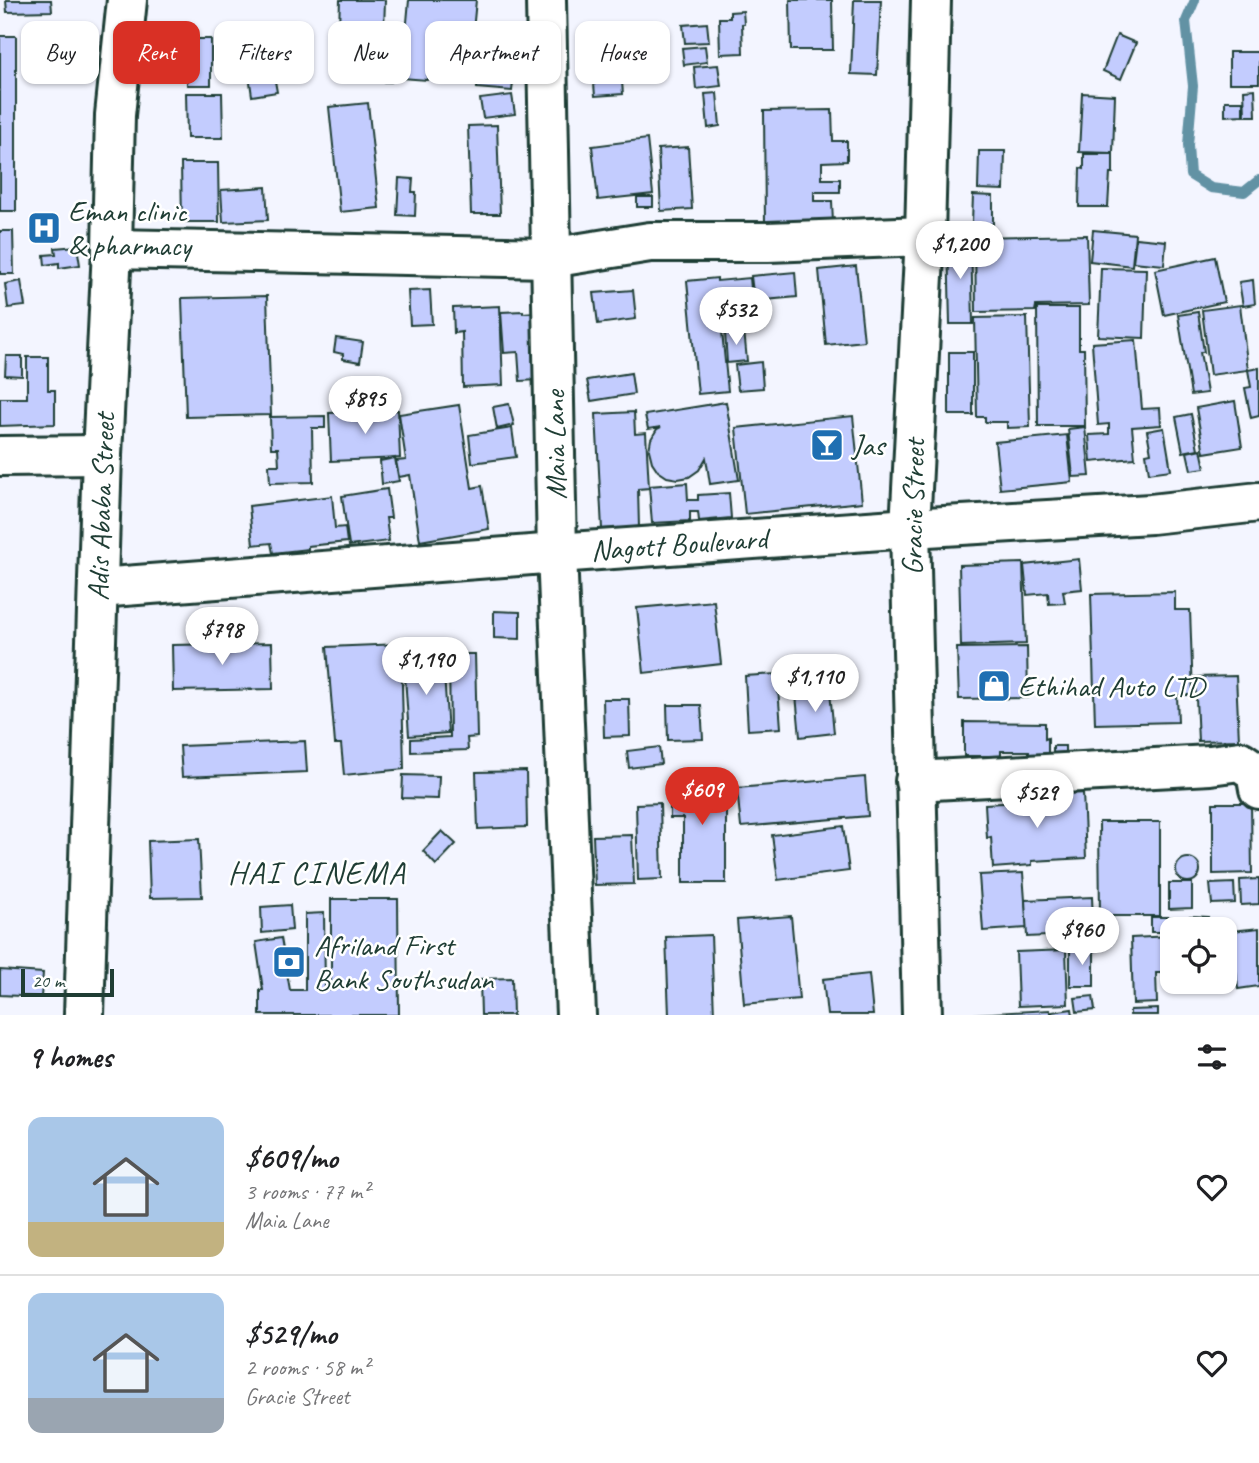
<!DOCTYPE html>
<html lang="en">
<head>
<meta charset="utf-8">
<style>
  :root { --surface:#fff; --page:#f6f6f6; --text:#202124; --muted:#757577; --line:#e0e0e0; --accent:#d93025 }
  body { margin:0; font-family:Caveat,sans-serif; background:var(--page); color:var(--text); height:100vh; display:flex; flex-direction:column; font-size:26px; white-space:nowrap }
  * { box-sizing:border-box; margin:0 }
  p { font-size:23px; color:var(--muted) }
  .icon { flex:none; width:38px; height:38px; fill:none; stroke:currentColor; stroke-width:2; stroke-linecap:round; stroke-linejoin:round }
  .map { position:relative; height:1015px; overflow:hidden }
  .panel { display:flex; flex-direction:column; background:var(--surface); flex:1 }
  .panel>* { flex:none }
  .guide { position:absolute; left:21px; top:21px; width:700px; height:63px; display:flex; gap:14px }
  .buttons { position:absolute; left:1160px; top:917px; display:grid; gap:14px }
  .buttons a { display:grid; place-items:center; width:77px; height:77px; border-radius:14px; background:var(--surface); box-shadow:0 2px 5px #0004; font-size:35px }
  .scale { position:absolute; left:21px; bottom:18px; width:93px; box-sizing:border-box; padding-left:7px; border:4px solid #1f3d34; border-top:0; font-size:19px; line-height:24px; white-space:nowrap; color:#1f3d34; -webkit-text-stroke:5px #fff; paint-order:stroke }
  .price { position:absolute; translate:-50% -60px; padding:0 16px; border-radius:24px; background:#fff; color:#222; font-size:23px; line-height:46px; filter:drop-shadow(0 2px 4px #0008) }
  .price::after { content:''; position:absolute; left:50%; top:42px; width:21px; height:16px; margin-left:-10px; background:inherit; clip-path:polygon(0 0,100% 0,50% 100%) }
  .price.current { background:var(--accent); color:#fff }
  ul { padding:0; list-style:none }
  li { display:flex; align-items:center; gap:21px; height:175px; padding:0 28px }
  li+li { border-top:2px solid var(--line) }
  li span { display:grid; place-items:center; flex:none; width:196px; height:140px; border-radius:14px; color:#555 }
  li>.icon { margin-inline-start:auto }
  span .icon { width:84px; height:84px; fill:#fffc; stroke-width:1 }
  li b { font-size:30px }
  h2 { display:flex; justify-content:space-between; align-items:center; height:84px; padding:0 28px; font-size:30px }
  .tag { padding:0 24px; border-radius:14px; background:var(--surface); box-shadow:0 2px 5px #0004; font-size:24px; line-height:63px }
  .tag.current { background:var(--accent); color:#fff }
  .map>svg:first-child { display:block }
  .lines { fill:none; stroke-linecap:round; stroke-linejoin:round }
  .stream { stroke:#6292a4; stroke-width:10 }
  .building { fill:#c3ccfe; stroke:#1f3d34; stroke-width:2 }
  .minor-casing { stroke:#1f3d34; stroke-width:44 }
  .minor { stroke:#fff; stroke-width:38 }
  .labels { text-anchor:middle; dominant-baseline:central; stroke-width:5; stroke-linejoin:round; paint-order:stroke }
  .poi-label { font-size:30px; fill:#1f3d34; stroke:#fff; text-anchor:start }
  .street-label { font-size:30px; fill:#1f3d34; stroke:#fff }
  .neighbourhood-label { font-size:32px; letter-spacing:2px; fill:#1f3d34; stroke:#fff }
</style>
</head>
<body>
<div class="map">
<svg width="1259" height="1015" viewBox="0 0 1259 1015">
  <rect width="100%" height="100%" fill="#f3f5ff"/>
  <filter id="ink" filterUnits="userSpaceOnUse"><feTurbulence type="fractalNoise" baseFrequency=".0143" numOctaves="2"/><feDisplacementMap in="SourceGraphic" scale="14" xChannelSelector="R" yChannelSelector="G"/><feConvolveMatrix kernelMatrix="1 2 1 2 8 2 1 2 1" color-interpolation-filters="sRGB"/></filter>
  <g filter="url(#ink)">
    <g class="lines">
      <path class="stream" d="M1195,0L1186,21L1193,86L1188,145L1190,175L1211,188L1244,192L1259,180"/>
    </g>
    <g class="building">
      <path d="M6,0H51L52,11L7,12Z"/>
      <path d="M340,0H385L384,29H393L391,82L337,80Z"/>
      <path d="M409,0H476L473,31L503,34L501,63L515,65L512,91L477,88L478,76L428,71L427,80L402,78Z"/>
      <path d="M790,0H832L833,50H791Z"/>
      <path d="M854,0H881L877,75L851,74Z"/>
      <path d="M743,11L744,24H742L743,53L720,54L719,18H730V12Z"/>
      <path d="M707,23L709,42L685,43L683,25Z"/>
      <path d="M1117,35L1136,43L1121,79L1103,71Z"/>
      <rect x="0" y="36" width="16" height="175"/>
      <rect x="187" y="39" width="24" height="46"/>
      <path d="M597,42L614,43L613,68H597Z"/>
      <path d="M705,46L707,62L684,65L682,48Z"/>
      <rect x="1229" y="52" width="30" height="31"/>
      <path d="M263,59L264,62L270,61L272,71L280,70L281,80L275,81L277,92L252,96L247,61Z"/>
      <path d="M718,65L721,86L696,89L694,67Z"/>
      <path d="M621,69L623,94L595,96L593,71Z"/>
      <path d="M1255,89L1256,116H1245L1244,90Z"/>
      <path d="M186,93H222L223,138H187Z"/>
      <path d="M717,93L720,126L708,128L705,94Z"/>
      <path d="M1082,93L1115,95L1113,153L1079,152Z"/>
      <path d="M512,95L515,114L483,118L480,99Z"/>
      <path d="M1225,101H1243V115L1225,116Z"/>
      <path d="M368,103L379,208L340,212L329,107Z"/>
      <path d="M832,110L833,141H847V161L822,162V179H840V192H814V201H832L833,223L765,224L764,111Z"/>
      <path d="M497,125L500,214H471L468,126Z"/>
      <path d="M647,139L653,194L598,200L592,146Z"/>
      <path d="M688,147L692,209L661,211L658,149Z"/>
      <path d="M979,151H1005L1004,190L978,189Z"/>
      <path d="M1084,154H1113V173H1110L1108,207H1079L1080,168L1084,169Z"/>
      <path d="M181,163H218L219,222H182Z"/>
      <path d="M399,178L413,179L412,192H416L415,216L397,215Z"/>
      <path d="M266,187L268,220L223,222L221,190Z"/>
      <path d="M973,195L993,196V224L972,223Z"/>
      <rect x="637" y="197" width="16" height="10"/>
      <path d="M1093,230L1135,234L1132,266L1090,261Z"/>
      <path d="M0,231H13L14,274H0Z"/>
      <path d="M1087,235L1089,305L1036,306L1035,311L976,312L975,237Z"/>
      <path d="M1136,238L1166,241L1164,265L1133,262Z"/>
      <path d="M948,239H971L973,324H950Z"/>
      <path d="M77,246L80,265L59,268V263L45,265L44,255L56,254L55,248Z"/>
      <path d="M1215,257L1224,302L1164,315L1155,270Z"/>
      <path d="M856,266L864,341L826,345L819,270Z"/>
      <path d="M1101,268L1146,269L1144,338L1098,336Z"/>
      <path d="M795,272L797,297L754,301L751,276Z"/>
      <path d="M717,278V281L750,278L753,309L720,312L728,391L698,394L687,281Z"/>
      <path d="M1253,280L1255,304L1243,306L1239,282Z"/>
      <path d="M21,281L25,306L8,308L5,284Z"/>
      <path d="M430,290L432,324L410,325L408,291Z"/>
      <path d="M633,290L636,319L598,324L594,293Z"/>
      <path d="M267,296L271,415L186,417L182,298Z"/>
      <path d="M1240,305L1248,370L1210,375L1202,310Z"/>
      <path d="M500,306L503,385L463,387L462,332L454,333L453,308Z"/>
      <path d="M1037,308H1079V349H1084L1085,426H1038Z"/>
      <path d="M523,311V313L535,312L538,380L520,381L518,352L504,353L501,312Z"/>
      <path d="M1198,312L1204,352H1200L1207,393L1191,395L1178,315Z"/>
      <path d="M1027,317L1030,427L1007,428V422H985V417H977L975,318Z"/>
      <path d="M744,330L747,361L727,363L725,332Z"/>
      <path d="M336,338L363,342L360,362L343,359V354L334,352Z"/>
      <path d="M1136,340L1142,409L1160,408L1161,425L1132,427L1135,458L1091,462L1089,435L1109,434V424L1098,425L1092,343Z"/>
      <rect x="949" y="352" width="24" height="63"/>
      <path d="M6,356H22V376L5,375Z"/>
      <path d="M27,357H48V390H55V424L0,426V398H27Z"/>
      <path d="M761,362L763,388L738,390L735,365Z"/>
      <path d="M1259,368V416L1251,418L1245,388L1251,387L1248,370Z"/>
      <path d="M631,373L634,394L591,401L587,380Z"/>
      <path d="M1235,401L1242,447L1204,453L1196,408Z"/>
      <path d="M726,402L739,480L710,484L706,458L699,470L689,477L678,479L667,477L658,471L652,462L649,450L651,439L657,429L661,427L648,429L645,415Z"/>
      <path d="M509,404L514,425L497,429L493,407Z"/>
      <path d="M459,405L472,488L482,486L489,529L420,541L410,475L399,477L396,461L406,460L399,414Z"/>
      <path d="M398,410L400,458L331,461L329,413Z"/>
      <path d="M634,412L635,434L646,433L649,488L638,489L639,528L602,529L596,414Z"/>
      <path d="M1191,414L1198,449L1183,452L1176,417Z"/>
      <path d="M325,416V428H312L313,482L270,483L269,465H279L278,448H271L270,417Z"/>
      <path d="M853,416L862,502L745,514L736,428Z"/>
      <path d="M1085,427L1090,476L1073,477L1068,429Z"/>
      <path d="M512,428L516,457L472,463L469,435Z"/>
      <path d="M1164,428L1171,470L1149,473L1146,454L1151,453L1147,431Z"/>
      <path d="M1067,435L1072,482L1000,489L995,442Z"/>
      <path d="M1201,449L1205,468L1191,470L1187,452Z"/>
      <path d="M395,458L399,481L382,484L380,461Z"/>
      <path d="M687,483L688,500H698V495L729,493L731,518L699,521L698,512H690V521L652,523L649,486Z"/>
      <path d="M387,489L391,518H386L389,541L349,546L342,496Z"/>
      <path d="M332,496L335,528L345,527L347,542L308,546V549L273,553L271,543L253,545L249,506Z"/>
      <path d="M1079,559L1082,589L1063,591L1065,603L1049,604L1048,593L1027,595L1024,565Z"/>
      <path d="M1023,563L1026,644L961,646L959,565Z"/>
      <path d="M1175,592V610H1190L1193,695H1177L1178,722L1095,724L1091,594Z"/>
      <path d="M714,601L721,664L644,673L637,608Z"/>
      <path d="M494,611L520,612V639L494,638Z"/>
      <path d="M272,643L273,689L173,691L172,645Z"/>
      <path d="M401,644L404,769L344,775L341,744H335L327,647Z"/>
      <path d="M1027,647L1028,698L959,699L957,648Z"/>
      <path d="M449,654H475L477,737L467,738L468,750L411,752V739L450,737Z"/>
      <path d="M443,659L448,733L409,736L404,661Z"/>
      <path d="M777,674L781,728L748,730L745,676Z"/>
      <path d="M1236,676L1239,740L1198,741L1195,677Z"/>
      <path d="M830,692L834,733L800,737L796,695Z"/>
      <path d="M603,699H629L630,736L604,737Z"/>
      <path d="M667,705H701L703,739L668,740Z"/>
      <path d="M964,722L1045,723V739L1048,738V760H1029V751H1001V756H964Z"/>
      <path d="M305,741L307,772L182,777L180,746Z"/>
      <rect x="1053" y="746" width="12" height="12"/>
      <path d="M659,747L661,764L629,768L627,751Z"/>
      <path d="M526,771L527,827L478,829L476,772Z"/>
      <path d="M403,775L439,776L438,799L402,798Z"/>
      <path d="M670,777L726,778V883H683V818H670Z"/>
      <path d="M865,777L868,816L741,827L737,788Z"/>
      <path d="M1083,793L1086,858L1032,861V865L993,868L991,837L987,838L985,804L1020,802V796Z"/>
      <path d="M660,803L662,879L638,880L636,804Z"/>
      <path d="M1213,803H1251L1252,873L1213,874Z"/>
      <path d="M1099,822H1160V916H1100Z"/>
      <path d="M843,826L849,871L778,880L772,835Z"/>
      <path d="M442,831L456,844L436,865L423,851Z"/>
      <path d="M632,835L634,884L595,885L593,836Z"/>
      <path d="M199,839L202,897L150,898L148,841Z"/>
      <circle cx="1188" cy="870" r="12"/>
      <path d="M1023,873L1027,928L983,931L979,875Z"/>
      <path d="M1259,879V904L1241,905L1240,880Z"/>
      <path d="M1169,883H1192V908L1169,909Z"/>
      <path d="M1234,883L1235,903L1212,904L1210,884Z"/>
      <path d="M1092,897L1094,946L1070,947L1069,935L1027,937L1025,900Z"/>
      <path d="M331,899H398L399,1015H260V990H263L256,942L281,938L290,990H305V914L324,913L325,990H331Z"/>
      <path d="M290,905L292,930L262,933L261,907Z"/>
      <path d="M791,916L799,999L744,1004L737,920Z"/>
      <path d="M1190,916L1208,917V929H1191Z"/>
      <path d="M1151,917H1187V929H1172V932H1151Z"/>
      <path d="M1259,928V986L1238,989L1232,931Z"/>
      <path d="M711,935L714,1015H669L666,937Z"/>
      <path d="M1172,936V973H1156L1157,1003L1133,1004L1131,938Z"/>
      <path d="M1070,947L1094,948V986H1070Z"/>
      <path d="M1066,950L1068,1004L1018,1006L1016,952Z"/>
      <path d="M0,970L43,973L41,997L0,995Z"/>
      <path d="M869,974L873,1015H827L823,979Z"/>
      <path d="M512,978L513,1015H481L480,979Z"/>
      <path d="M1093,996L1095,1010L1077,1012L1075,998Z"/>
      <path d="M1072,1009L1073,1015H1052V1012Z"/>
      <path d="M1158,1009V1015H1130V1010Z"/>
      <path d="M1050,1010V1015H974V1014Z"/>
    </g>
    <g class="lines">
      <defs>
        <g id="minor">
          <path d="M546,0L557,553L576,1015"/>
          <path d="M112,249L550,258L650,242H768L925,236"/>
          <path d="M0,456L102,455"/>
          <path d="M98,588L557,553L910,528L1151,514L1259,502"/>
          <path d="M915,781L1210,765L1240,761L1256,772L1259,789"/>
          <path d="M84,1015L102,455L112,249L115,115L127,0"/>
          <path d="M922,1015L910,528L925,236L931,0"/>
        </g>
      </defs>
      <use href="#minor" class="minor-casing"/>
      <use href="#minor" class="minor"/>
    </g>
  </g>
  <defs>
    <symbol id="hospital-square" viewBox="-11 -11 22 22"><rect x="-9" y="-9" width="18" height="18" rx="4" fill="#1f6fb2" stroke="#fff"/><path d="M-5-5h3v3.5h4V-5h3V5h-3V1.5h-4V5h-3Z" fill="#fff"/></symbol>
    <symbol id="bar-square" viewBox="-11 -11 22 22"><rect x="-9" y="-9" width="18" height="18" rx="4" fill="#1f6fb2" stroke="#fff"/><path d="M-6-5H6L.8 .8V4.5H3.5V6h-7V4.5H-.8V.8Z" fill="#fff"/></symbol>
    <symbol id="shop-square" viewBox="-11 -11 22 22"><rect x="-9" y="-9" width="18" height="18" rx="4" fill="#1f6fb2" stroke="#fff"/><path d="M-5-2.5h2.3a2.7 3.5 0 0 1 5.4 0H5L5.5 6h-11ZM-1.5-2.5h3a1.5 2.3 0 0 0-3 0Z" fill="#fff"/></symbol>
    <symbol id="bank-square" viewBox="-11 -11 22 22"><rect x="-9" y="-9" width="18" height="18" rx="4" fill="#1f6fb2" stroke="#fff"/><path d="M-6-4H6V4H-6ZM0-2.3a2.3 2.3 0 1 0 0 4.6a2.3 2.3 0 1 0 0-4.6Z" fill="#fff"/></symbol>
  </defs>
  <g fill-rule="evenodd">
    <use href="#hospital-square" x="25" y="209" width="38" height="38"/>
    <use href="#bar-square" x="808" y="426" width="38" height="38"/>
    <use href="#shop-square" x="975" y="667" width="38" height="38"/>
    <use href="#bank-square" x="270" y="943" width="38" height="38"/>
  </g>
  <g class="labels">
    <g class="poi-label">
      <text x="68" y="211">Eman clinic<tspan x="68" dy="34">&amp; pharmacy</tspan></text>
      <text x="852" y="445">Jas</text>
      <text x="1018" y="686">Ethihad Auto LTD</text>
      <text x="314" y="945">Afriland First<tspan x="314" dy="34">Bank Southsudan</tspan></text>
    </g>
    <g class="street-label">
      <text transform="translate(555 445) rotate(-91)">Maia Lane</text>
      <text transform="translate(101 507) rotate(-88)">Adis Ababa Street</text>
      <text transform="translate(913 507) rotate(-89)">Gracie Street</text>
      <text transform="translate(679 544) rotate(-4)">Nagott Boulevard</text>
    </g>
    <g class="neighbourhood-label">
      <text x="317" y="872">HAI CINEMA</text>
    </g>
  </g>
</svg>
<div class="buttons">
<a><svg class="icon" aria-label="locate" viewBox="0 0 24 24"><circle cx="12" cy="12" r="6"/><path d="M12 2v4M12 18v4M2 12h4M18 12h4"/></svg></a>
</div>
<div class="scale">20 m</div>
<b class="price" style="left:960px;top:281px">$1,200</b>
<b class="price" style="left:736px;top:347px">$532</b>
<b class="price" style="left:365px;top:436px">$895</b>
<b class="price" style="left:222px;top:667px">$798</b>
<b class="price" style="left:426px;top:697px">$1,190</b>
<b class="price" style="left:815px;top:714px">$1,110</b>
<b class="price current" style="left:702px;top:827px">$609</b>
<b class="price" style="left:1037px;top:830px">$529</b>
<b class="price" style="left:1082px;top:967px">$960</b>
<div class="guide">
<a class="tag">Buy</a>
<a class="tag current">Rent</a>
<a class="tag">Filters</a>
<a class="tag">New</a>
<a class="tag">Apartment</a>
<a class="tag">House</a>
</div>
</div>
<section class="panel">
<h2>9 homes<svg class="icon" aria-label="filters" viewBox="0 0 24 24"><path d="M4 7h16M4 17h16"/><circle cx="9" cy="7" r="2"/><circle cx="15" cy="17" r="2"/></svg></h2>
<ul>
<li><span style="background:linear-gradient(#a9c7e8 75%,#c2b280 0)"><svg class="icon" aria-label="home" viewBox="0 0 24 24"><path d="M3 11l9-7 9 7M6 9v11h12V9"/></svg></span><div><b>$609/mo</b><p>3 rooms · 77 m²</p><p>Maia Lane</p></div><svg class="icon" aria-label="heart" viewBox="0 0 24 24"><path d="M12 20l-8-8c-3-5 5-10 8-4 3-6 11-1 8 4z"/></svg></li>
<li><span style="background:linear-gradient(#a9c7e8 75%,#9aa5b1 0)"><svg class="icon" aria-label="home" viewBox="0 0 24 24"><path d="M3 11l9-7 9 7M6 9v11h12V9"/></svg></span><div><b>$529/mo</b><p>2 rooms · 58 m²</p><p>Gracie Street</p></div><svg class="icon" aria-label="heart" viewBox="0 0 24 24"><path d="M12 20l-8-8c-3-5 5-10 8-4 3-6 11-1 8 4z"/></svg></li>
</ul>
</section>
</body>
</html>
